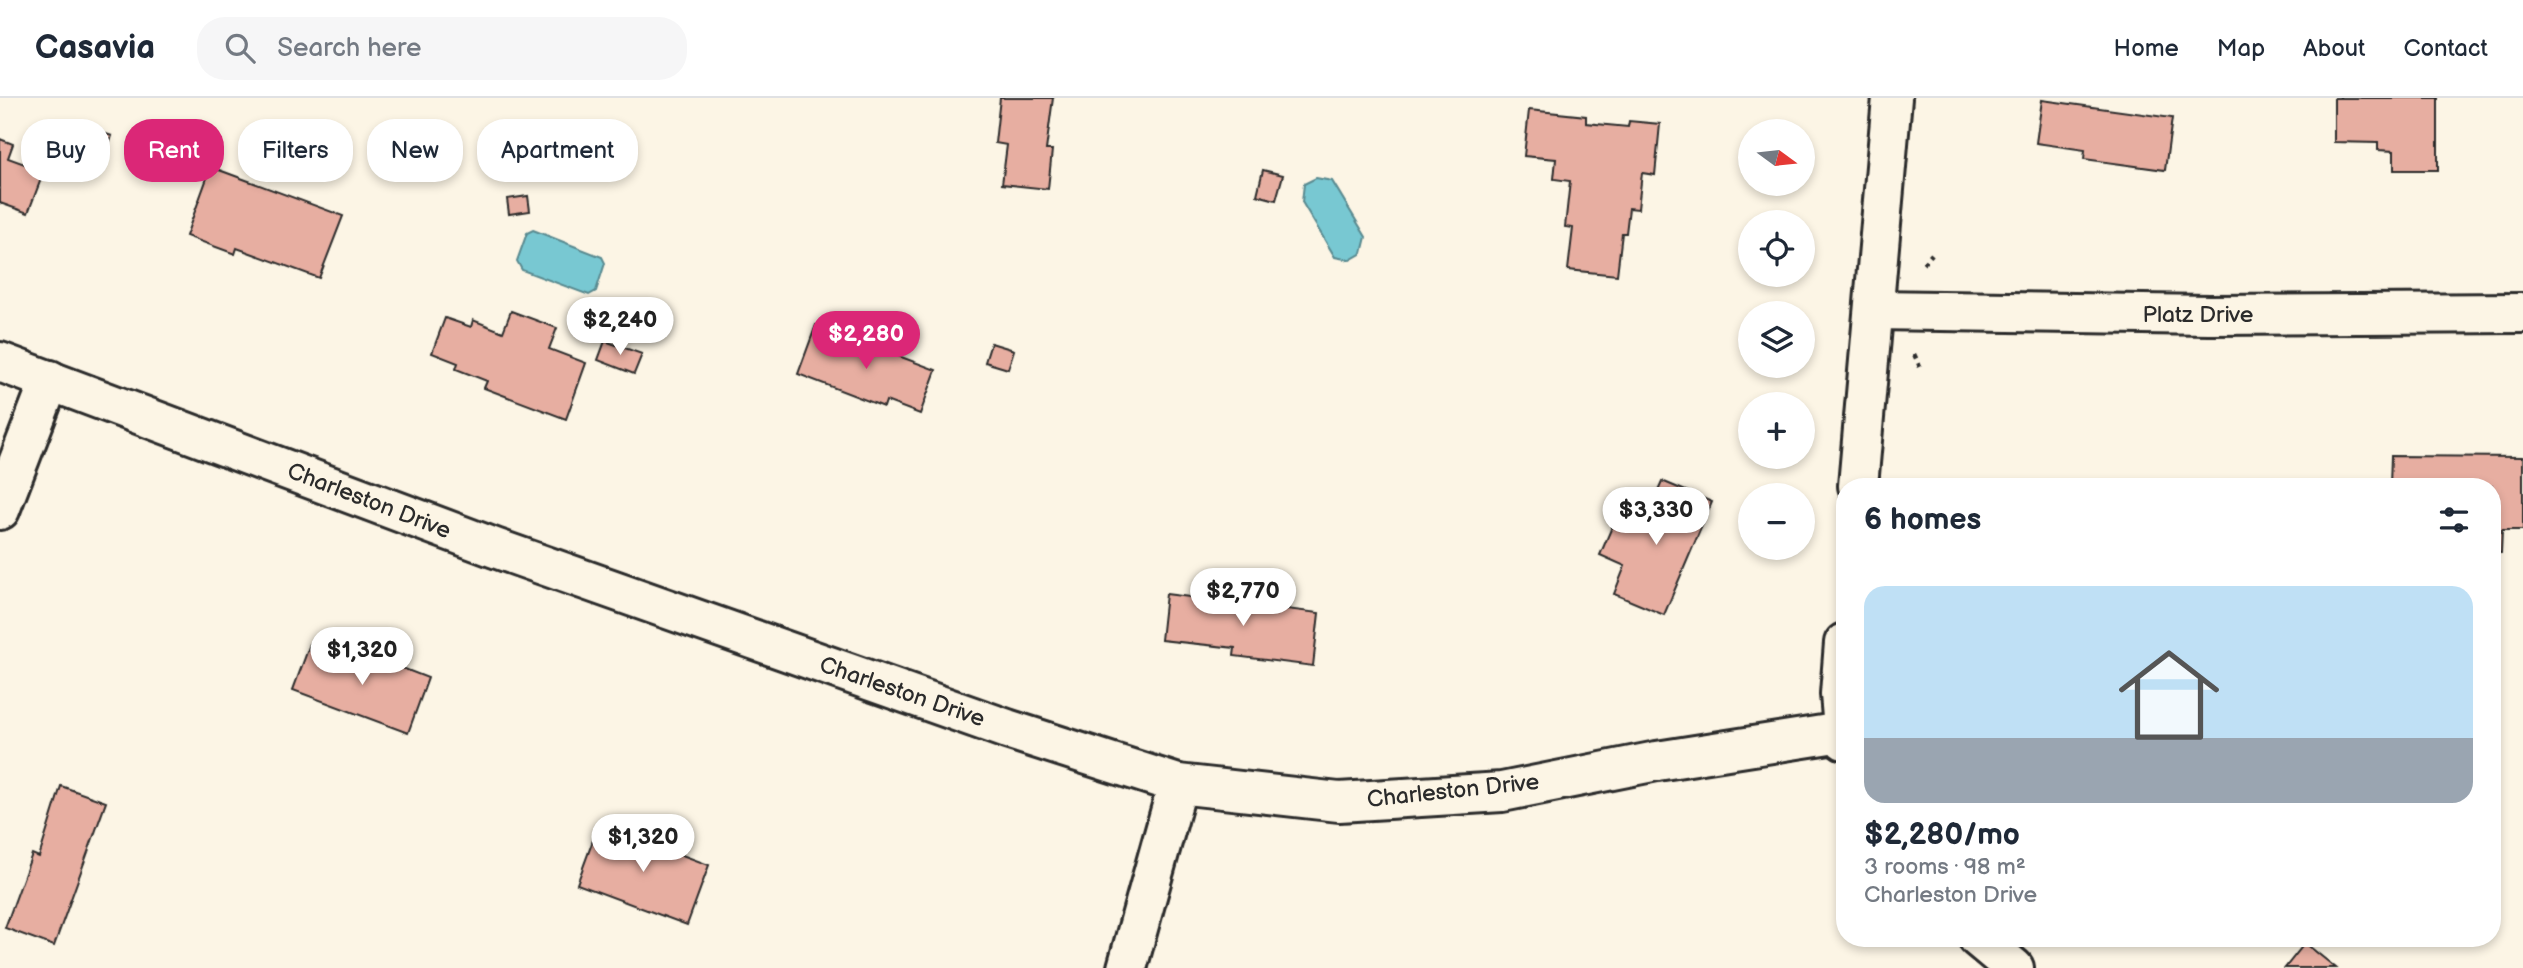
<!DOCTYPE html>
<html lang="en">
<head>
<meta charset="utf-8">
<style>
  :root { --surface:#fff; --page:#f6f6f7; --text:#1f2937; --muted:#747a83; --line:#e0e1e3; --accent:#db2777 }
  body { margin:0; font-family:"Balsamiq Sans",sans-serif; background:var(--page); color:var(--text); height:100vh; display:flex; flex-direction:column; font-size:26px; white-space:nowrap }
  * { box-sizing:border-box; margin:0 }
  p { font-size:23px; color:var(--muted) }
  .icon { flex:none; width:38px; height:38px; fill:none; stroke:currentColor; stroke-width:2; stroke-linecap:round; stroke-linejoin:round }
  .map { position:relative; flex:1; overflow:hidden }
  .drawer { position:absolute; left:1836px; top:380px; width:665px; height:469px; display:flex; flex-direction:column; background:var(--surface); border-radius:28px; box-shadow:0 4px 10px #0003 }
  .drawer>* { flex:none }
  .top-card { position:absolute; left:21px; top:21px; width:665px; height:63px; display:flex; gap:14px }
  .needle { width:46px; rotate:105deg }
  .controls { position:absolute; left:1738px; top:21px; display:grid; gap:14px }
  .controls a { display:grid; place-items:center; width:77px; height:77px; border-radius:50%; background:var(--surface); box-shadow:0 4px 10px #0003; font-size:35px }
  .price { position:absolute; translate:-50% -60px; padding:0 16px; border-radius:24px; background:#fff; color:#222; font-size:23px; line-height:46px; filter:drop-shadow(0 2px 4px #0008) }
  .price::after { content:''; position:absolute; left:50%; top:42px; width:21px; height:16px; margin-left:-10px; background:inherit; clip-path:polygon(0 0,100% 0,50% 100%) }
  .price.selected { background:var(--accent); color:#fff }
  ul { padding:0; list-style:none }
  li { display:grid; align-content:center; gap:14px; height:371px; padding:0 28px }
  li span { display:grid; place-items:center; height:217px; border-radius:21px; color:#555 }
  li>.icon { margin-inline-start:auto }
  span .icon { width:126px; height:126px; fill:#fffc; stroke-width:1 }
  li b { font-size:30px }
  h2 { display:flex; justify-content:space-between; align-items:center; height:84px; padding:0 28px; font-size:30px }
  .pill { padding:0 24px; border-radius:28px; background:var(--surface); box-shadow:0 4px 10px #0003; font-size:24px; line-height:63px }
  .pill.selected { background:var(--accent); color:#fff }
  header { display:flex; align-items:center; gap:42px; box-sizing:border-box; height:98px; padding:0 35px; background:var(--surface); border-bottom:2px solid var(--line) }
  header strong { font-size:33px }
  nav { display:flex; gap:38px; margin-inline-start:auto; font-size:24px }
  .search { width:490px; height:63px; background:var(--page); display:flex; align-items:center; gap:18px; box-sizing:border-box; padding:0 24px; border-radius:28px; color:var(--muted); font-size:26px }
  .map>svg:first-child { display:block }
  .water { fill:#78c8d2; stroke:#59898f; stroke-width:2 }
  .building { fill:#e7aea1; stroke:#2b2b2b; stroke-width:2 }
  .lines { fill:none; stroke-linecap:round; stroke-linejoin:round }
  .minor-casing { stroke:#2b2b2b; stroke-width:44 }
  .path { stroke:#2b2b2b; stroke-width:4.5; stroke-dasharray:5 5; stroke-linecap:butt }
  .minor { stroke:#fcf5e5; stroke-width:38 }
  .labels { text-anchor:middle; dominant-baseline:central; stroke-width:7; stroke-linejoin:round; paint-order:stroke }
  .street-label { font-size:23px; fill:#2b2b2b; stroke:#fcf5e5 }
</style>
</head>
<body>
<header>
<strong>Casavia</strong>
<div class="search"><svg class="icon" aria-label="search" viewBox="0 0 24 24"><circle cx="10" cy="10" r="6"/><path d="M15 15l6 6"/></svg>Search here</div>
<nav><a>Home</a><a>Map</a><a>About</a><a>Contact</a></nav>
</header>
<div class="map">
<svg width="2523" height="870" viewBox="0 0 2523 870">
  <rect width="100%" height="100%" fill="#fcf5e5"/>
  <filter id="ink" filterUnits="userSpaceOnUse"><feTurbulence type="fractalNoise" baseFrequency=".0143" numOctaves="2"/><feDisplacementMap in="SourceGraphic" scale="14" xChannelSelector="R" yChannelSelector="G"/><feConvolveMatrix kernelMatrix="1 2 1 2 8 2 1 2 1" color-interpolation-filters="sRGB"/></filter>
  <g filter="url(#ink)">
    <g class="water">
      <path d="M1316,80L1332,83L1366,139L1362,155L1350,162L1335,159L1302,104L1304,86Z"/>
      <path d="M533,132L602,159L605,165L596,193L589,197L522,172L517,163L527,135Z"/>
    </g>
    <g class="building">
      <path d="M1000,0H1053L1046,52H1052L1048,91L1002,86L1007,47L995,45Z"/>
      <path d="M2334,0H2438V72H2394V53L2378,52V45L2334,44Z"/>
      <path d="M2042,2L2172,20L2165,72L2084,61L2085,52L2036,45Z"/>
      <path d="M1529,12L1586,18V25L1628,29L1629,23L1660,26L1655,77L1642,75L1638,111L1629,110L1626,135H1622L1617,177L1568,172L1573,130L1565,129L1570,83L1554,81L1556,61L1524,58Z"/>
      <path d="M84,29L112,38L105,59L77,49Z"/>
      <path d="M0,41L13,46L8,60L44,73L28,115L0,105Z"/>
      <path d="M211,69L343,118L319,180L237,150L235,156L186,138Z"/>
      <path d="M1263,72L1283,77L1276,102L1257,97Z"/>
      <path d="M528,98L530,113L509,116L507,101Z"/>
      <path d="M511,213L557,230L549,251L586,265L566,321L484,290L487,283L456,271L458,265L432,255L445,220L471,229L473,222L503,234Z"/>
      <path d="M816,227L936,272L920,316L886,303L884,309L798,276Z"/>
      <path d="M605,243L642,256L634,276L598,262Z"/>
      <path d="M991,245L1014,252L1008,271L985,264Z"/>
      <path d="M2391,358L2523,359V432H2502L2501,455H2492V388H2390Z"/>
      <path d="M1662,383L1712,404L1664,517L1614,496L1625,468L1600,457L1617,417L1642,428Z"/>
      <path d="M1166,496L1237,505L1238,500L1271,504L1270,509L1319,515L1313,568L1234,558L1235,550L1161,542Z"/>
      <path d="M310,546L384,573L387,564L428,580L408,635L293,592Z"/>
      <path d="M61,688L106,704L54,848L5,830L32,756L39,759Z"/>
      <path d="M599,726L709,767L687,827L577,786Z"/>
      <path d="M2305,845L2336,870H2285Z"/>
    </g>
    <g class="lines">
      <defs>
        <g id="minor">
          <path d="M1874,212L2210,217L2523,215"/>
          <path d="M0,264L495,450L1007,631L1178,686L1339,704L1502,694L1657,663L1842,634"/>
          <path d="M1858,388L1892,0"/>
          <path d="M0,412L50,282"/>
          <path d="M1844,545L1840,596L1844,642"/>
          <path d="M1978,840L2014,870"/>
          <path d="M1127,870L1178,686"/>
        </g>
      </defs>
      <use href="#minor" class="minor-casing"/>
      <g class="path">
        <path d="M1923,166L1932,156"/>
        <path d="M1914,256L1920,269"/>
      </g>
      <use href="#minor" class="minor"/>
    </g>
  </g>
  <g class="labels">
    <g class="street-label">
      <text x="2198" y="217">Platz Drive</text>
      <text transform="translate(369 403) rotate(21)">Charleston Drive</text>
      <text transform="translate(902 594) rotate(19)">Charleston Drive</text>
      <text transform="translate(1453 693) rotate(-6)">Charleston Drive</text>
    </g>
  </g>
</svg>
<div class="controls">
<a><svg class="needle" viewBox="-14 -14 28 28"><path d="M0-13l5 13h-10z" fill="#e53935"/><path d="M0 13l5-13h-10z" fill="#747a83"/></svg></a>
<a><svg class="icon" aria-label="locate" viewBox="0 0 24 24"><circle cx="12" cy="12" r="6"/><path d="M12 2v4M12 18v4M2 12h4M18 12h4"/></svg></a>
<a><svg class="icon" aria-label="layers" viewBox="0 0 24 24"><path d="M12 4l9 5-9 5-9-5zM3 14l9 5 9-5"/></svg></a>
<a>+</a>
<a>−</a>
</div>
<b class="price" style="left:620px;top:259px">$2,240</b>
<b class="price selected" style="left:866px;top:273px">$2,280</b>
<b class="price" style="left:1656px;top:449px">$3,330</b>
<b class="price" style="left:1243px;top:530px">$2,770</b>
<b class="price" style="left:362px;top:589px">$1,320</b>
<b class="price" style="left:643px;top:776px">$1,320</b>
<div class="top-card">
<a class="pill">Buy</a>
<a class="pill selected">Rent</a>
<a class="pill">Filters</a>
<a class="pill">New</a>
<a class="pill">Apartment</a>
</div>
<section class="drawer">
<h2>6 homes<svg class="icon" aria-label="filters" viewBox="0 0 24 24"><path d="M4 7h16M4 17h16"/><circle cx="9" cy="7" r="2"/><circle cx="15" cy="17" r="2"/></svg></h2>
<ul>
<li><span style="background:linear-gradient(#bfe0f5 70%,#9aa5b1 0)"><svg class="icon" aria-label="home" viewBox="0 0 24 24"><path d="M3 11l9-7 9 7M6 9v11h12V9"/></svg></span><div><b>$2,280/mo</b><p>3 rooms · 98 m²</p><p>Charleston Drive</p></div></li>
</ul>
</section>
</div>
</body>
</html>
